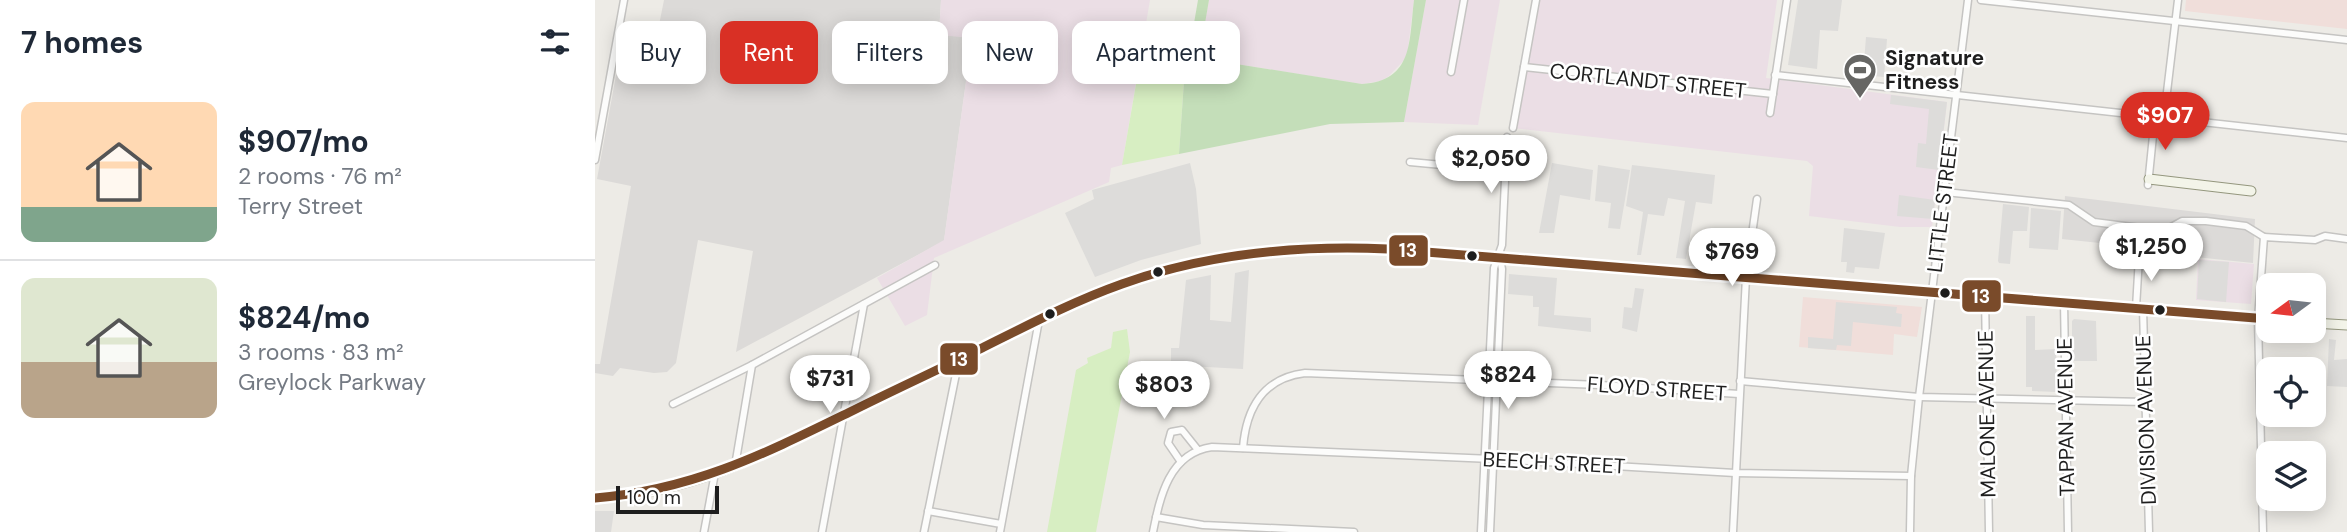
<!DOCTYPE html>
<html lang="en">
<head>
<meta charset="utf-8">
<style>
  :root { --surface:#fff; --page:#f2f2f3; --text:#1f2937; --muted:#747a83; --line:#e0e1e3; --accent:#d93025 }
  body { margin:0; font-family:"DM Sans",sans-serif; background:var(--page); color:var(--text); height:100vh; display:flex; flex-direction:column; font-size:26px; white-space:nowrap }
  * { box-sizing:border-box; margin:0 }
  p { font-size:23px; color:var(--muted) }
  .icon { flex:none; width:38px; height:38px; fill:none; stroke:currentColor; stroke-width:2; stroke-linecap:round; stroke-linejoin:round }
  .map { position:relative; flex:1; overflow:hidden }
  .side { display:flex; flex-direction:column; background:var(--surface); width:595px }
  .side>* { flex:none }
  .top-card { position:absolute; left:21px; top:21px; width:665px; height:63px; display:flex; gap:14px }
  .needle { width:46px; rotate:255deg }
  .controls { position:absolute; left:1661px; top:273px; display:grid; gap:14px }
  .controls a { display:grid; place-items:center; width:70px; height:70px; border-radius:14px; background:var(--surface); box-shadow:0 4px 18px #0003; font-size:35px }
  .scale { position:absolute; left:21px; bottom:18px; width:103px; box-sizing:border-box; padding-left:7px; border:4px solid #1e1e1e; border-top:0; font-size:19px; line-height:24px; white-space:nowrap; color:#1e1e1e; -webkit-text-stroke:5px #fff; paint-order:stroke }
  .price { position:absolute; translate:-50% -60px; padding:0 16px; border-radius:24px; background:#fff; color:#222; font-size:23px; line-height:46px; filter:drop-shadow(0 2px 4px #0008) }
  .price::after { content:''; position:absolute; left:50%; top:42px; width:21px; height:16px; margin-left:-10px; background:inherit; clip-path:polygon(0 0,100% 0,50% 100%) }
  .price.on { background:var(--accent); color:#fff }
  ul { padding:0; list-style:none }
  li { display:flex; align-items:center; gap:21px; height:175px; padding:0 21px }
  li+li { border-top:2px solid var(--line) }
  li span { display:grid; place-items:center; flex:none; width:196px; height:140px; border-radius:14px; color:#555 }
  li>.icon { margin-inline-start:auto }
  span .icon { width:84px; height:84px; fill:#fffc; stroke-width:1 }
  li b { font-size:30px }
  h2 { display:flex; justify-content:space-between; align-items:center; height:84px; padding:0 21px; font-size:30px }
  .tag { padding:0 24px; border-radius:14px; background:var(--surface); box-shadow:0 4px 18px #0003; font-size:24px; line-height:63px }
  .tag.on { background:var(--accent); color:#fff }
  main { display:flex; flex:1; min-height:0 }
  .map>svg:first-child { display:block }
  .residential { fill:#dcdad8 }
  .commercial { fill:#f0deda }
  .industrial { fill:#ebdee5 }
  .grass { fill:#d7eec2 }
  .forest { fill:#c4deb9 }
  .parking { fill:#dddcda }
  .lines { fill:none; stroke-linecap:round; stroke-linejoin:round }
  .street-casing { stroke:#c5c4c2; stroke-width:9 }
  .secondary-casing { stroke:#94977e; stroke-width:11 }
  .street { stroke:#fcfcfb; stroke-width:6 }
  .secondary { stroke:#f3f4e9; stroke-width:9 }
  .bus-1-casing { stroke:#fff; stroke-width:14 }
  .bus-1 { stroke:#7a4b2a; stroke-width:9 }
  .bus-dot { fill:#1e1e1e; stroke:#fff; stroke-width:2.5 }
  .labels { text-anchor:middle; dominant-baseline:central; stroke-width:5; stroke-linejoin:round; paint-order:stroke }
  .poi-label { font-size:21px; font-weight:bold; fill:#1e1e1e; stroke:#fff; text-anchor:start }
  .street-label { font-size:21px; fill:#1e1e1e; stroke:#fff }
  .line-badge { stroke:#fff; stroke-width:2.5 }
  .badge-label { font-size:19px; text-anchor:middle; font-weight:bold; fill:#fff }
</style>
</head>
<body>
<main>
<section class="side">
<h2>7 homes<svg class="icon" aria-label="filters" viewBox="0 0 24 24"><path d="M4 7h16M4 17h16"/><circle cx="9" cy="7" r="2"/><circle cx="15" cy="17" r="2"/></svg></h2>
<ul>
<li><span style="background:linear-gradient(#ffd9b3 75%,#7fa58c 0)"><svg class="icon" aria-label="home" viewBox="0 0 24 24"><path d="M3 11l9-7 9 7M6 9v11h12V9"/></svg></span><div><b>$907/mo</b><p>2 rooms · 76 m²</p><p>Terry Street</p></div></li>
<li><span style="background:linear-gradient(#dfe7d0 60%,#b9a48a 0)"><svg class="icon" aria-label="home" viewBox="0 0 24 24"><path d="M3 11l9-7 9 7M6 9v11h12V9"/></svg></span><div><b>$824/mo</b><p>3 rooms · 83 m²</p><p>Greylock Parkway</p></div></li>
</ul>
</section>
<div class="map">
<svg width="1752" height="532" viewBox="0 0 1752 532">
  <rect width="100%" height="100%" fill="#edebe6"/>
  <g class="residential">
    <path d="M69,0H346L344,34L377,38L349,241L141,352L158,251L103,240L81,363L72,372L59,373L25,368L18,376L0,373V364H5L36,186L2,179L26,48L58,55Z"/>
    <path d="M1470,196L1660,219L1658,263L1581,255V251L1467,239Z"/>
  </g>
  <g class="commercial">
    <path d="M1591,0H1752V29L1590,11Z"/>
    <path d="M1208,297L1327,307L1322,337L1299,334L1298,355L1204,347Z"/>
  </g>
  <g class="industrial">
    <path d="M346,0H555L527,165L516,168L514,182L339,258L332,315L310,326L282,278L349,240L377,38L344,35Z"/>
    <path d="M614,0H819L812,57L794,76L786,81L767,84L603,58Z"/>
    <path d="M831,0H905L883,125L809,122Z"/>
    <path d="M940,0H1182L1171,78L1352,102L1337,227H1305L1214,216L1218,166L1212,161L917,128Z"/>
    <path d="M1603,259L1659,264L1656,304L1601,300Z"/>
  </g>
  <g class="grass">
    <path d="M549,38L596,43L589,81L584,154L527,165Z"/>
    <path d="M532,329L535,352L501,532H452L481,370L493,363L492,358L516,348L518,332Z"/>
  </g>
  <path class="forest" d="M603,0H614L604,58L767,84C819,81 814,40 819,0H831L809,122L735,124L584,154L589,81Z"/>
  <g class="parking">
    <path d="M1203,0H1247L1243,31L1225,30L1222,69L1193,65Z"/>
    <path d="M1271,37L1292,39L1289,77L1268,75Z"/>
    <path d="M1296,95L1352,102L1344,170L1321,167L1323,143L1331,144L1334,109L1295,104Z"/>
    <path d="M595,163L601,189L606,244L546,260L500,277L470,213L499,199L497,190Z"/>
    <path d="M957,163L998,170L995,200L965,195L959,233H944Z"/>
    <path d="M1003,165L1035,170L1025,229L1013,228L1016,203L1000,201Z"/>
    <path d="M1037,165L1120,175L1117,204L1101,202L1091,259L1081,258L1090,201L1073,198L1069,216L1053,214L1046,255H1042L1048,212L1031,206Z"/>
    <path d="M1304,195L1340,200L1338,219L1302,216Z"/>
    <path d="M1408,204L1434,207L1432,231H1418L1415,264L1404,263L1403,261Z"/>
    <path d="M1436,208L1466,211L1463,250L1434,248Z"/>
    <path d="M1249,228L1290,233L1284,269L1260,267L1259,273L1251,272L1252,262H1246Z"/>
    <path d="M1604,260L1634,262L1631,302L1602,299Z"/>
    <path d="M654,270L648,369L576,365V348H584L591,280L616,275L615,320L636,322L640,273Z"/>
    <path d="M914,274L962,278L959,315L996,318V332L943,326L944,307H938V296L913,294Z"/>
    <path d="M1040,288L1049,289L1042,332L1027,328L1029,307L1037,308Z"/>
    <path d="M1241,302L1302,307L1301,313L1307,314L1306,327L1258,322L1256,346L1242,345L1241,350L1213,348V337L1238,339Z"/>
    <path d="M1431,316H1440V350L1461,349L1462,392L1437,391V387H1431Z"/>
    <path d="M1479,319L1501,321L1502,361H1477V321Z"/>
    <path d="M1734,339L1741,340L1739,360L1752,359V387L1732,386Z"/>
    <path d="M0,511H19L16,532H0Z"/>
  </g>
  <g class="lines">
    <defs>
      <g id="street">
        <path d="M1386,0L1752,40"/>
        <path d="M929,67L1178,94"/>
        <path d="M856,72L869,0"/>
        <path d="M1180,75L1752,138"/>
        <path d="M1175,113L1192,0"/>
        <path d="M1569,117L1583,0"/>
        <path d="M918,128L941,0"/>
        <path d="M0,160L29,0"/>
        <path d="M815,162L911,171"/>
        <path d="M1553,185L1560,116"/>
        <path d="M1350,192L1474,205L1499,222L1569,231L1587,221H1611L1651,226L1669,237"/>
        <path d="M1390,296L1394,532"/>
        <path d="M1469,302L1473,532"/>
        <path d="M1541,308L1544,257"/>
        <path d="M1548,308L1554,532"/>
        <path d="M1145,381L1324,397L1550,402"/>
        <path d="M78,404L157,365L340,265"/>
        <path d="M648,448C651,409 668,378 710,373L1005,385L1144,394"/>
        <path d="M586,462L573,443L576,432L587,430L603,450"/>
        <path d="M140,466L157,365"/>
        <path d="M333,511L406,524"/>
        <path d="M561,517L608,525L759,532"/>
        <path d="M109,532L120,473"/>
        <path d="M227,532L269,304"/>
        <path d="M329,532L364,359"/>
        <path d="M405,532L444,320"/>
        <path d="M558,532C565,497 574,453 617,447L897,459L1140,473L1316,476"/>
        <path d="M886,532L899,268L907,245L912,137"/>
        <path d="M895,532L907,269L905,259"/>
        <path d="M1138,532L1151,277L1162,199"/>
        <path d="M1315,532L1316,476L1324,397L1373,0"/>
        <path d="M1668,532L1663,319L1669,237L1720,240L1730,236L1752,239"/>
      </g>
      <g id="secondary">
        <path d="M1554,179L1656,191"/>
        <path d="M1718,323L1752,325"/>
        <path d="M0,498C93,495 177,451 259,410C305,388 351,366 397,343C445,319 495,293 547,277C627,252 709,244 793,249L1673,319"/>
      </g>
    </defs>
    <use href="#street" class="street-casing"/>
    <use href="#secondary" class="secondary-casing"/>
    <use href="#street" class="street"/>
    <use href="#secondary" class="secondary"/>
    <defs>
      <path id="bus-1" d="M0,498C99,490 171,453 259,410C301,389 345,369 387,348C433,325 479,301 527,284C613,253 703,245 793,249L1673,319"/>
    </defs>
    <use href="#bus-1" class="bus-1-casing"/>
    <use href="#bus-1" class="bus-1"/>
  </g>
  <defs>
    <symbol id="stadium-pin" viewBox="-11 -11 22 30"><path d="M0 17L-7.5 6A9.5 9.5 0 1 1 7.5 6Z" fill="#666664" stroke="#fff"/><path d="M0-5a6.5 5 0 1 0 0 10a6.5 5 0 1 0 0-10ZM-3.5-1.8h7v3.6h-7Z" fill="#fff"/></symbol>
  </defs>
  <g fill-rule="evenodd">
    <use href="#stadium-pin" x="1246" y="51" width="38" height="52"/>
  </g>
  <g class="bus-dot">
    <circle cx="877" cy="256" r="6"/>
    <circle cx="563" cy="272" r="6"/>
    <circle cx="1350" cy="293" r="6"/>
    <circle cx="1565" cy="310" r="6"/>
    <circle cx="455" cy="314" r="6"/>
  </g>
  <g class="labels">
    <g class="poi-label">
      <text x="1290" y="58">Signature<tspan x="1290" dy="24">Fitness</tspan></text>
    </g>
    <g class="street-label">
      <text transform="translate(1053 81) rotate(6)">CORTLANDT STREET</text>
      <text transform="translate(1348 203) rotate(-83)">LITTLE STREET</text>
      <text transform="translate(1062 389) rotate(4)">FLOYD STREET</text>
      <text transform="translate(1392 414) rotate(-91)">MALONE AVENUE</text>
      <text transform="translate(1471 417) rotate(-91)">TAPPAN AVENUE</text>
      <text transform="translate(1551 420) rotate(-92)">DIVISION AVENUE</text>
      <text transform="translate(959 463) rotate(3)">BEECH STREET</text>
    </g>
  </g>
  <g class="line-badge">
    <rect x="793" y="234" width="41" height="33" rx="7" fill="#7a4b2a"/>
    <rect x="1366" y="279" width="41" height="34" rx="7" fill="#7a4b2a"/>
    <rect x="344" y="342" width="40" height="34" rx="7" fill="#7a4b2a"/>
  </g>
  <g class="badge-label">
    <text x="813" y="257">13</text>
    <text x="1386" y="303">13</text>
    <text x="364" y="366">13</text>
  </g>
</svg>
<div class="controls">
<a><svg class="needle" viewBox="-14 -14 28 28"><path d="M0-13l5 13h-10z" fill="#e53935"/><path d="M0 13l5-13h-10z" fill="#747a83"/></svg></a>
<a><svg class="icon" aria-label="locate" viewBox="0 0 24 24"><circle cx="12" cy="12" r="6"/><path d="M12 2v4M12 18v4M2 12h4M18 12h4"/></svg></a>
<a><svg class="icon" aria-label="layers" viewBox="0 0 24 24"><path d="M12 4l9 5-9 5-9-5zM3 14l9 5 9-5"/></svg></a>
</div>
<div class="scale">100 m</div>
<b class="price on" style="left:1570px;top:152px">$907</b>
<b class="price" style="left:896px;top:195px">$2,050</b>
<b class="price" style="left:1556px;top:283px">$1,250</b>
<b class="price" style="left:1137px;top:288px">$769</b>
<b class="price" style="left:913px;top:411px">$824</b>
<b class="price" style="left:235px;top:415px">$731</b>
<b class="price" style="left:569px;top:421px">$803</b>
<div class="top-card">
<a class="tag">Buy</a>
<a class="tag on">Rent</a>
<a class="tag">Filters</a>
<a class="tag">New</a>
<a class="tag">Apartment</a>
</div>
</div>
</main>
</body>
</html>
